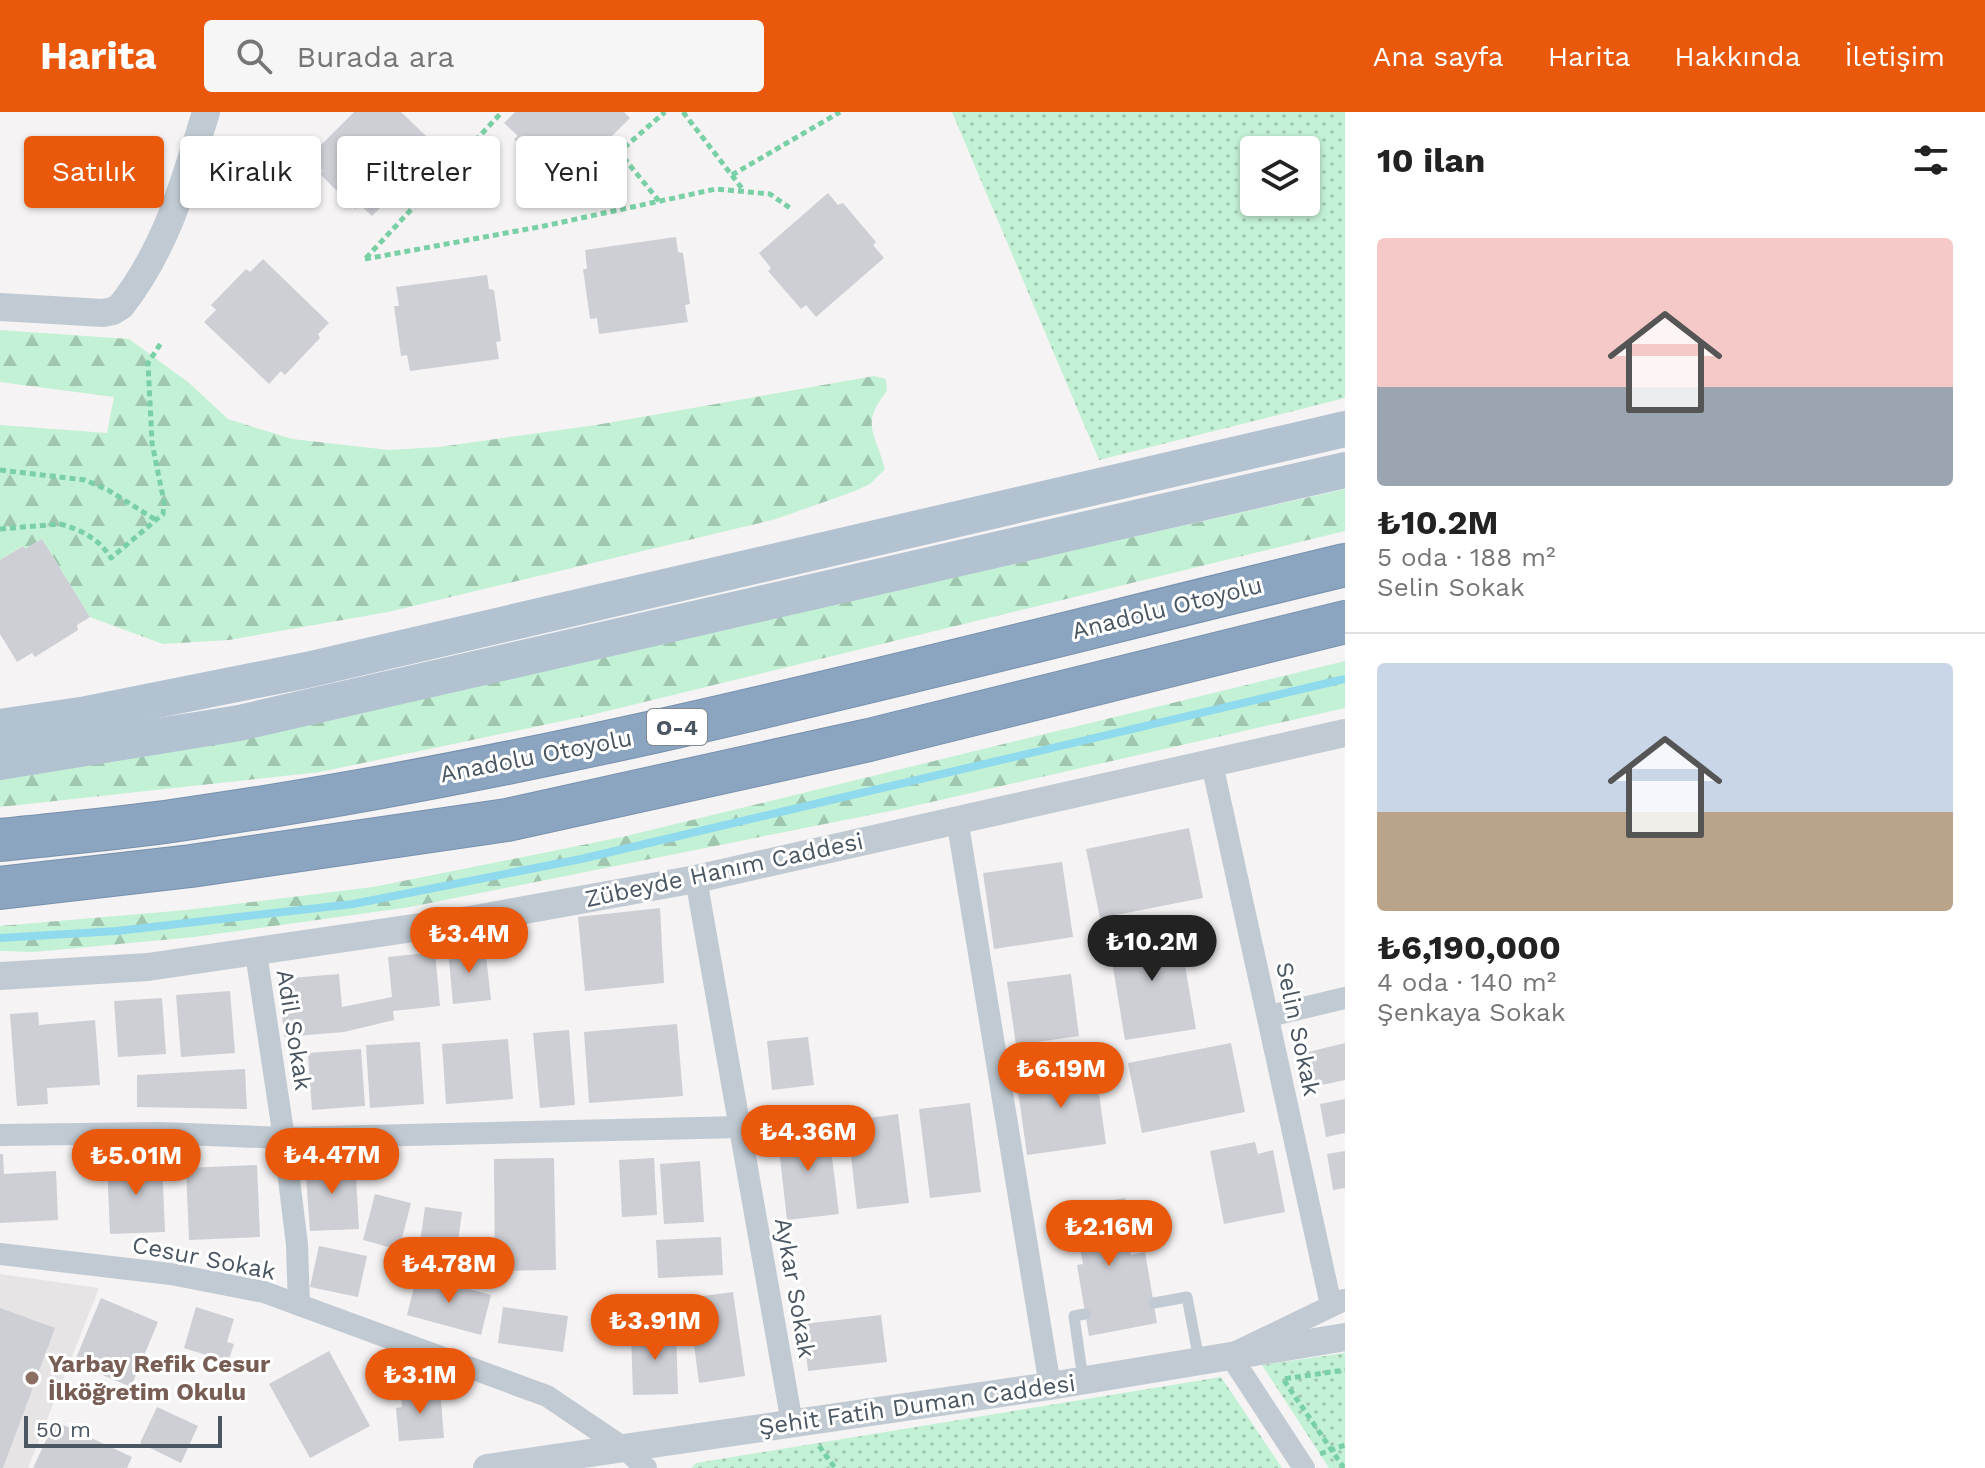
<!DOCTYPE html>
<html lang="tr">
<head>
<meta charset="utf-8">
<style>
  :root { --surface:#fff; --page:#f6f6f6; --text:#222; --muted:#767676; --line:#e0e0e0; --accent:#ea580c }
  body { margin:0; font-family:"Work Sans",sans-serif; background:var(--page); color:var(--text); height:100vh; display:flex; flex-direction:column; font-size:30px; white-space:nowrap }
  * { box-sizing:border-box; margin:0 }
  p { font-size:26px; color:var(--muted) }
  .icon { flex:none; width:44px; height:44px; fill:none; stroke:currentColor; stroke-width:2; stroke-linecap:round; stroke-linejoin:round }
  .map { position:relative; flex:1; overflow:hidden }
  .details { display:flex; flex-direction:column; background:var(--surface); width:640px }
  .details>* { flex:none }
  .top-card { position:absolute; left:24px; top:24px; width:760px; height:72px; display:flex; gap:16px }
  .fabs { position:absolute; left:1240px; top:24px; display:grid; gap:16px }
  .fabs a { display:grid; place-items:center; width:80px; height:80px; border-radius:8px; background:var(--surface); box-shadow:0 2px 6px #0004; font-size:40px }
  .scale { position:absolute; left:24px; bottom:20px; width:198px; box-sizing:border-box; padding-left:8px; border:4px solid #4a5661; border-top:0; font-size:22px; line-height:28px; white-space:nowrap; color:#4a5661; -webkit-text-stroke:6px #fff; paint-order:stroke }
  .price { position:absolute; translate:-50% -68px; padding:0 18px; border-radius:28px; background:var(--accent); color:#fff; font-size:26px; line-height:52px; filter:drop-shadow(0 2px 4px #0008) }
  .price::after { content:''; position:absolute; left:50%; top:48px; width:24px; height:18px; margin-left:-12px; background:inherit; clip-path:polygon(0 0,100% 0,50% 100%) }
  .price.on { background:#222; color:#fff }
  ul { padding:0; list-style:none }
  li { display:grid; align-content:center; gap:16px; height:424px; padding:0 32px }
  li+li { border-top:2px solid var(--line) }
  li span { display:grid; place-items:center; height:248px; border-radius:8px; color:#555 }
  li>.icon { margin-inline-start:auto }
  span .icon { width:144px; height:144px; fill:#fffc; stroke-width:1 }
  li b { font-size:34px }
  h2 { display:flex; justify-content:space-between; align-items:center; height:96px; padding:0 32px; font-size:34px }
  .tag { padding:0 28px; border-radius:8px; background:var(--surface); box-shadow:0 2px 6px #0004; font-size:28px; line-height:72px }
  .tag.on { background:var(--accent); color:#fff }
  header { display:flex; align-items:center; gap:48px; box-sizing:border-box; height:112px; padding:0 40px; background:var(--accent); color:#fff }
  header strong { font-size:38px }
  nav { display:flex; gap:44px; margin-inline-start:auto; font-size:28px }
  .search { width:560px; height:72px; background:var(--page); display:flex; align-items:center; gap:20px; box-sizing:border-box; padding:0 28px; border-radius:8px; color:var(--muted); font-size:30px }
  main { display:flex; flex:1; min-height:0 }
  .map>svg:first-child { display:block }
  .education { fill:#e6e4e5 }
  .green { fill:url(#green-dots); fill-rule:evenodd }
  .forest { fill:url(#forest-firs) }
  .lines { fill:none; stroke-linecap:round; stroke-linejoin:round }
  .stream { stroke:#90daee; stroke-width:8 }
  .building { fill:#cdcfd5 }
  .motorway-casing { stroke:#7690ad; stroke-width:44 }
  .path { stroke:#7ad0a6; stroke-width:5; stroke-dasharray:6 4; stroke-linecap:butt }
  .service { stroke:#c1cad2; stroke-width:11 }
  .minor { stroke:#c1cad2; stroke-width:22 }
  .tertiary { stroke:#c1cad2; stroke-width:28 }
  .primary { stroke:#b3c2d1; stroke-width:36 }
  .motorway { stroke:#8ba5c1; stroke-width:42 }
  .education-dot { fill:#8d6e63; stroke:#fff; stroke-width:3 }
  .labels { text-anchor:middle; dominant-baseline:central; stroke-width:6; stroke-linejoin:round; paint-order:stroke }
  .shield { fill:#fff; stroke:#808990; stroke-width:2 }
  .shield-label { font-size:22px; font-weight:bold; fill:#4a5661 }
  .street-label { font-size:24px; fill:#4a5661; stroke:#fff }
  .education-label { font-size:24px; font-weight:bold; fill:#785e54; stroke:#fff; text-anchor:start }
</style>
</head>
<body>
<header>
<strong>Harita</strong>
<div class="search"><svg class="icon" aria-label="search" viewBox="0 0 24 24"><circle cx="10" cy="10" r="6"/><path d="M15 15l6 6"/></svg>Burada ara</div>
<nav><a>Ana sayfa</a><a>Harita</a><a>Hakkında</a><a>İletişim</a></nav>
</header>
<main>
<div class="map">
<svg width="1345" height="1356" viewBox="0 0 1345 1356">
  <defs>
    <pattern id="green-dots" width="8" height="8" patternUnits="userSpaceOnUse" patternTransform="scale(2)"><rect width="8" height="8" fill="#c3f1d5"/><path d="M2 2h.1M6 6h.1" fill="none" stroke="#a0c6b0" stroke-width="1.8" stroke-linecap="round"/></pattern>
    <pattern id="forest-firs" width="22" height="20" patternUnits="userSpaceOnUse" patternTransform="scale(2)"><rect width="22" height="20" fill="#c3f1d5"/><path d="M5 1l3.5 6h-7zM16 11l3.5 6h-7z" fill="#a0c6b0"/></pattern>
  </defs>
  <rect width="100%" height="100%" fill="#f5f3f3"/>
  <path class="education" d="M0,1162L99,1176L28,1356H0Z"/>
  <g class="green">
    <path d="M952,0H1345V286L1099,348ZM1306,38V90H1254V38Z"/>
    <path d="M1345,1241V1356H1329L1262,1253Z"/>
    <path d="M1221,1265L1282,1356H691L696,1351Z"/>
  </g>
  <g class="forest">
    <path d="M0,218L129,227L188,270L228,307L292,327L389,338L439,335L596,313L874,264L886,267L887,279C860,312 875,320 885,357L870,372L855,379L776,407L388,500L229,528L163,532L90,505L42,427L25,437L22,434L0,448V313L107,321L114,285L0,270Z"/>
    <path d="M1345,377V419L591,603L320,660L0,695V664L384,594Z"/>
    <path d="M1345,549V596L905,696L410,795L194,825L34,840L0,839V814L186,798L373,775L622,725Z"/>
  </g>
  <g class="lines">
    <path class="stream" d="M0,826L117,819L353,792L581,747L1345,567"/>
  </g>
  <g class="building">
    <path d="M354,0H401L426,24L422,28L435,41L372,104L360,93L355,97L320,62L323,59L309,45Z"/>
    <path d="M515,0H624L630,6L567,69L555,58L550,62L514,27L518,24L504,11Z"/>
    <path d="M828,81L838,93L843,91L876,130L873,133L884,146L816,205L806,193L801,197L768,159L771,156L759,141Z"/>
    <path d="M676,125L678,140L683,141L690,192L685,193L688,210L599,222L597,206L590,207L583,157H587L585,138Z"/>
    <path d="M263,147L329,211L318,222L320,226L285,263L281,259L269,272L204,210L216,198L211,193L246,157L250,160Z"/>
    <path d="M487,163L489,177L494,178L501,229L496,230L499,247L410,259L407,243L401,244L394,194H399L396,175Z"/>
    <path d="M42,427L90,505L77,513L78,518L35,545L32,541L17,550L0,522V448L23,434L25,437Z"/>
    <path d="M1189,716L1203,786L1100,806L1086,737Z"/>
    <path d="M1062,750L1073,825L994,837L983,761Z"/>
    <path d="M660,796L664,871L585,879L578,805Z"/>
    <path d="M1178,813L1196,917L1125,928L1108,825Z"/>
    <path d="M485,834L491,888L453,892L448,838Z"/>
    <path d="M435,840L440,894L393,899L394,908L344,920L284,925L279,867L339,862L342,895L392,885L388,845Z"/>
    <path d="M1071,862L1079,924L1016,933L1007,870Z"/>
    <path d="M230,879L235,941L181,945L176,883Z"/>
    <path d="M162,886L166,942L118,945L114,889Z"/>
    <path d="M38,900L39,913L95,908L100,973L47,976L48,992L17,994L10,902Z"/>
    <path d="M677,912L683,984L589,991L584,920Z"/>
    <path d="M569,918L575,993L540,996L533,921Z"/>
    <path d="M808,925L814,973L772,978L767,929Z"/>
    <path d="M508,927L513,987L446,992L442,932Z"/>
    <path d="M420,930L424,992L370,996L366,933Z"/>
    <path d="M1231,931L1245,1000L1142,1021L1128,951Z"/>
    <path d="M1345,931V968L1308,976L1300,942Z"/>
    <path d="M361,937L365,994L312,998L308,941Z"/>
    <path d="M1095,953L1106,1032L1027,1043L1016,964Z"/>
    <path d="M245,957L247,997L137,995V963Z"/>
    <path d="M1345,987V1021L1326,1025L1320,992Z"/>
    <path d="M970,991L981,1080L930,1086L919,997Z"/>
    <path d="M898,1002L909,1091L857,1097L847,1009Z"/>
    <path d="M828,1013L839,1102L787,1108L777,1019Z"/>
    <path d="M1255,1030L1258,1042L1273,1038L1285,1100L1224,1112L1210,1039Z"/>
    <path d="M1345,1039V1076L1333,1078L1327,1042Z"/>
    <path d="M0,1042H3L4,1062L56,1059L58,1108L0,1111Z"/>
    <path d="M554,1046L556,1158L495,1159L494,1047Z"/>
    <path d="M654,1046L657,1103L622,1105L619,1048Z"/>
    <path d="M162,1048L165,1120L110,1122L107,1050Z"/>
    <path d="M355,1049L359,1117L310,1119L305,1051Z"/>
    <path d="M700,1049L704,1110L664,1112L660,1052Z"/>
    <path d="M257,1053L260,1125L189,1128L186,1056Z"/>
    <path d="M375,1082L411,1091L399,1138L363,1128Z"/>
    <path d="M1125,1086L1131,1121L1128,1122L1131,1143L1145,1140L1157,1211L1089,1224L1077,1153L1083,1152L1079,1131L1065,1133L1059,1097Z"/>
    <path d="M425,1095L462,1100L456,1144L419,1138Z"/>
    <path d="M721,1125L723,1163L658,1166L656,1128Z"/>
    <path d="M319,1134L367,1144L358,1185L310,1175Z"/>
    <path d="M417,1163L491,1183L481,1223L407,1203Z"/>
    <path d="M733,1180L745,1264L699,1271L688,1186Z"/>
    <path d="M101,1186L158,1210L131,1275L74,1251Z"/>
    <path d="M196,1195L234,1207L227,1230L234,1232L228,1250L184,1236Z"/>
    <path d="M503,1195L568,1204L563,1240L498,1231Z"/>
    <path d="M0,1196L55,1216L3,1356H0Z"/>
    <path d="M881,1203L887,1250L808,1259L803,1212Z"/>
    <path d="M676,1216L678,1282L633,1283L631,1218Z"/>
    <path d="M329,1239L370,1314L310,1346L269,1272Z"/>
    <path d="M440,1277L444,1326L399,1329L396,1296L402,1295L401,1280Z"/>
    <path d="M157,1295L198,1314L181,1351L140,1331Z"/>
    <path d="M55,1309L132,1345L127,1356H33Z"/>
  </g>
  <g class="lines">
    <defs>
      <g id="motorway">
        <path d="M0,728C64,721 129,716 192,706C582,650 963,545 1345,453"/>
        <path d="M0,776L191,754L507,708L869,628L1345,510"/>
      </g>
    </defs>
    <use href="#motorway" class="motorway-casing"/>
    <g class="path">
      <path d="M683,0L744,79"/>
      <path d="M732,63L840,0"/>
      <path d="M659,89L619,40L665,0"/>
      <path d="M366,146L502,0"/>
      <path d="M365,147L544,114L716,77L770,82L790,96"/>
      <path d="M0,358L85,368L108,378L156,408"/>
      <path d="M0,417L60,412C82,418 99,427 111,446L163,402L164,390L152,331L148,251L161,231"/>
      <path d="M819,1334L835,1356"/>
      <path d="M1320,1342L1345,1333"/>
      <path d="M1344,1356L1283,1267L1345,1258"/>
    </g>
    <g class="service">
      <path d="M1154,1191L1187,1185L1199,1248"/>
      <path d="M1083,1267L1074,1204L1085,1202"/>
    </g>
    <g class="minor">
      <path d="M1212,652L1331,1193"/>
      <path d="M957,707L1050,1274"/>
      <path d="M696,767L792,1311"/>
      <path d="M256,841L284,1026L297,1133L299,1193"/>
      <path d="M1269,904L1345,886"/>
      <path d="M0,1023L160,1021L284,1026L741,1015"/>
      <path d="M0,1142L171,1162L264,1180L547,1284L624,1336L646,1356"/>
      <path d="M1304,1356L1230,1243L1344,1188"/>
    </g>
    <g class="tertiary">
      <path d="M0,195L103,201L113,199L121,194C166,137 185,69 206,0"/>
      <path d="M0,864L148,855L475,807L696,767L1345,621"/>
      <path d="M487,1356L1050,1274L1345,1225"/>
    </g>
    <g class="primary">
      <path d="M0,615L87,602L307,558L1345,317"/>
      <path d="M0,650L239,611L1345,358"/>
    </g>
    <use href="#motorway" class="motorway"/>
  </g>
  <circle class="education-dot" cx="32" cy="1266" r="8"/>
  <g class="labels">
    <rect class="shield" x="647" y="597" width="60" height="36" rx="6"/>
    <g class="shield-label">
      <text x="677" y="615">O-4</text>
    </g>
    <g class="street-label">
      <text transform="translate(1167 496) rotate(-14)">Anadolu Otoyolu</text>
      <text transform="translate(536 644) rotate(-11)">Anadolu Otoyolu</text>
      <text transform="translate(724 758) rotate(-12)">Zübeyde Hanım Caddesi</text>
      <text transform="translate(1298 917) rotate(78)">Selin Sokak</text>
      <text transform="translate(294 918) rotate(81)">Adil Sokak</text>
      <text transform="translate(204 1146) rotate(11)">Cesur Sokak</text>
      <text transform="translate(795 1176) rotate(80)">Aykar Sokak</text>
      <text transform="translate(917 1293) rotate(-8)">Şehit Fatih Duman Caddesi</text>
    </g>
    <g class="education-label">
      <text x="48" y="1252">Yarbay Refik Cesur<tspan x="48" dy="28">İlköğretim Okulu</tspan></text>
    </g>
  </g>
</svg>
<div class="fabs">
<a><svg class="icon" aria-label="layers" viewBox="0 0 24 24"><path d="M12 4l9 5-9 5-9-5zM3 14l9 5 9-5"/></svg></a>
</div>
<div class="scale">50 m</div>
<b class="price" style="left:469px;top:863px">₺3.4M</b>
<b class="price on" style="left:1152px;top:871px">₺10.2M</b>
<b class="price" style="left:1061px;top:998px">₺6.19M</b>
<b class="price" style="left:808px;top:1061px">₺4.36M</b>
<b class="price" style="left:332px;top:1084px">₺4.47M</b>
<b class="price" style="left:136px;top:1085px">₺5.01M</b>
<b class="price" style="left:1109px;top:1156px">₺2.16M</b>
<b class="price" style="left:449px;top:1193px">₺4.78M</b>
<b class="price" style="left:655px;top:1250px">₺3.91M</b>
<b class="price" style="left:420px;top:1304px">₺3.1M</b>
<div class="top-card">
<a class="tag on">Satılık</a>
<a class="tag">Kiralık</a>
<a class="tag">Filtreler</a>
<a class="tag">Yeni</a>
</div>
</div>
<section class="details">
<h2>10 ilan<svg class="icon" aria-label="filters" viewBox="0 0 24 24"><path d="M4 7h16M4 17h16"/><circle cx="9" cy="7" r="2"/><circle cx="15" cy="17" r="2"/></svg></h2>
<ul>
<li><span style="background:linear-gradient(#f6c9c9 60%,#9aa5b1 0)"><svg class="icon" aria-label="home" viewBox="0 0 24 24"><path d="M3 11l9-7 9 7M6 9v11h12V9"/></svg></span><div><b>₺10.2M</b><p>5 oda · 188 m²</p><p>Selin Sokak</p></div></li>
<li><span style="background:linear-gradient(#c9d6e8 60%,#b9a48a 0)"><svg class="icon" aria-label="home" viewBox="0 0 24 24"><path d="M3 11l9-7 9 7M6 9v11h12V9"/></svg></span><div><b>₺6,190,000</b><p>4 oda · 140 m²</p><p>Şenkaya Sokak</p></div></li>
</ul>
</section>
</main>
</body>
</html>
